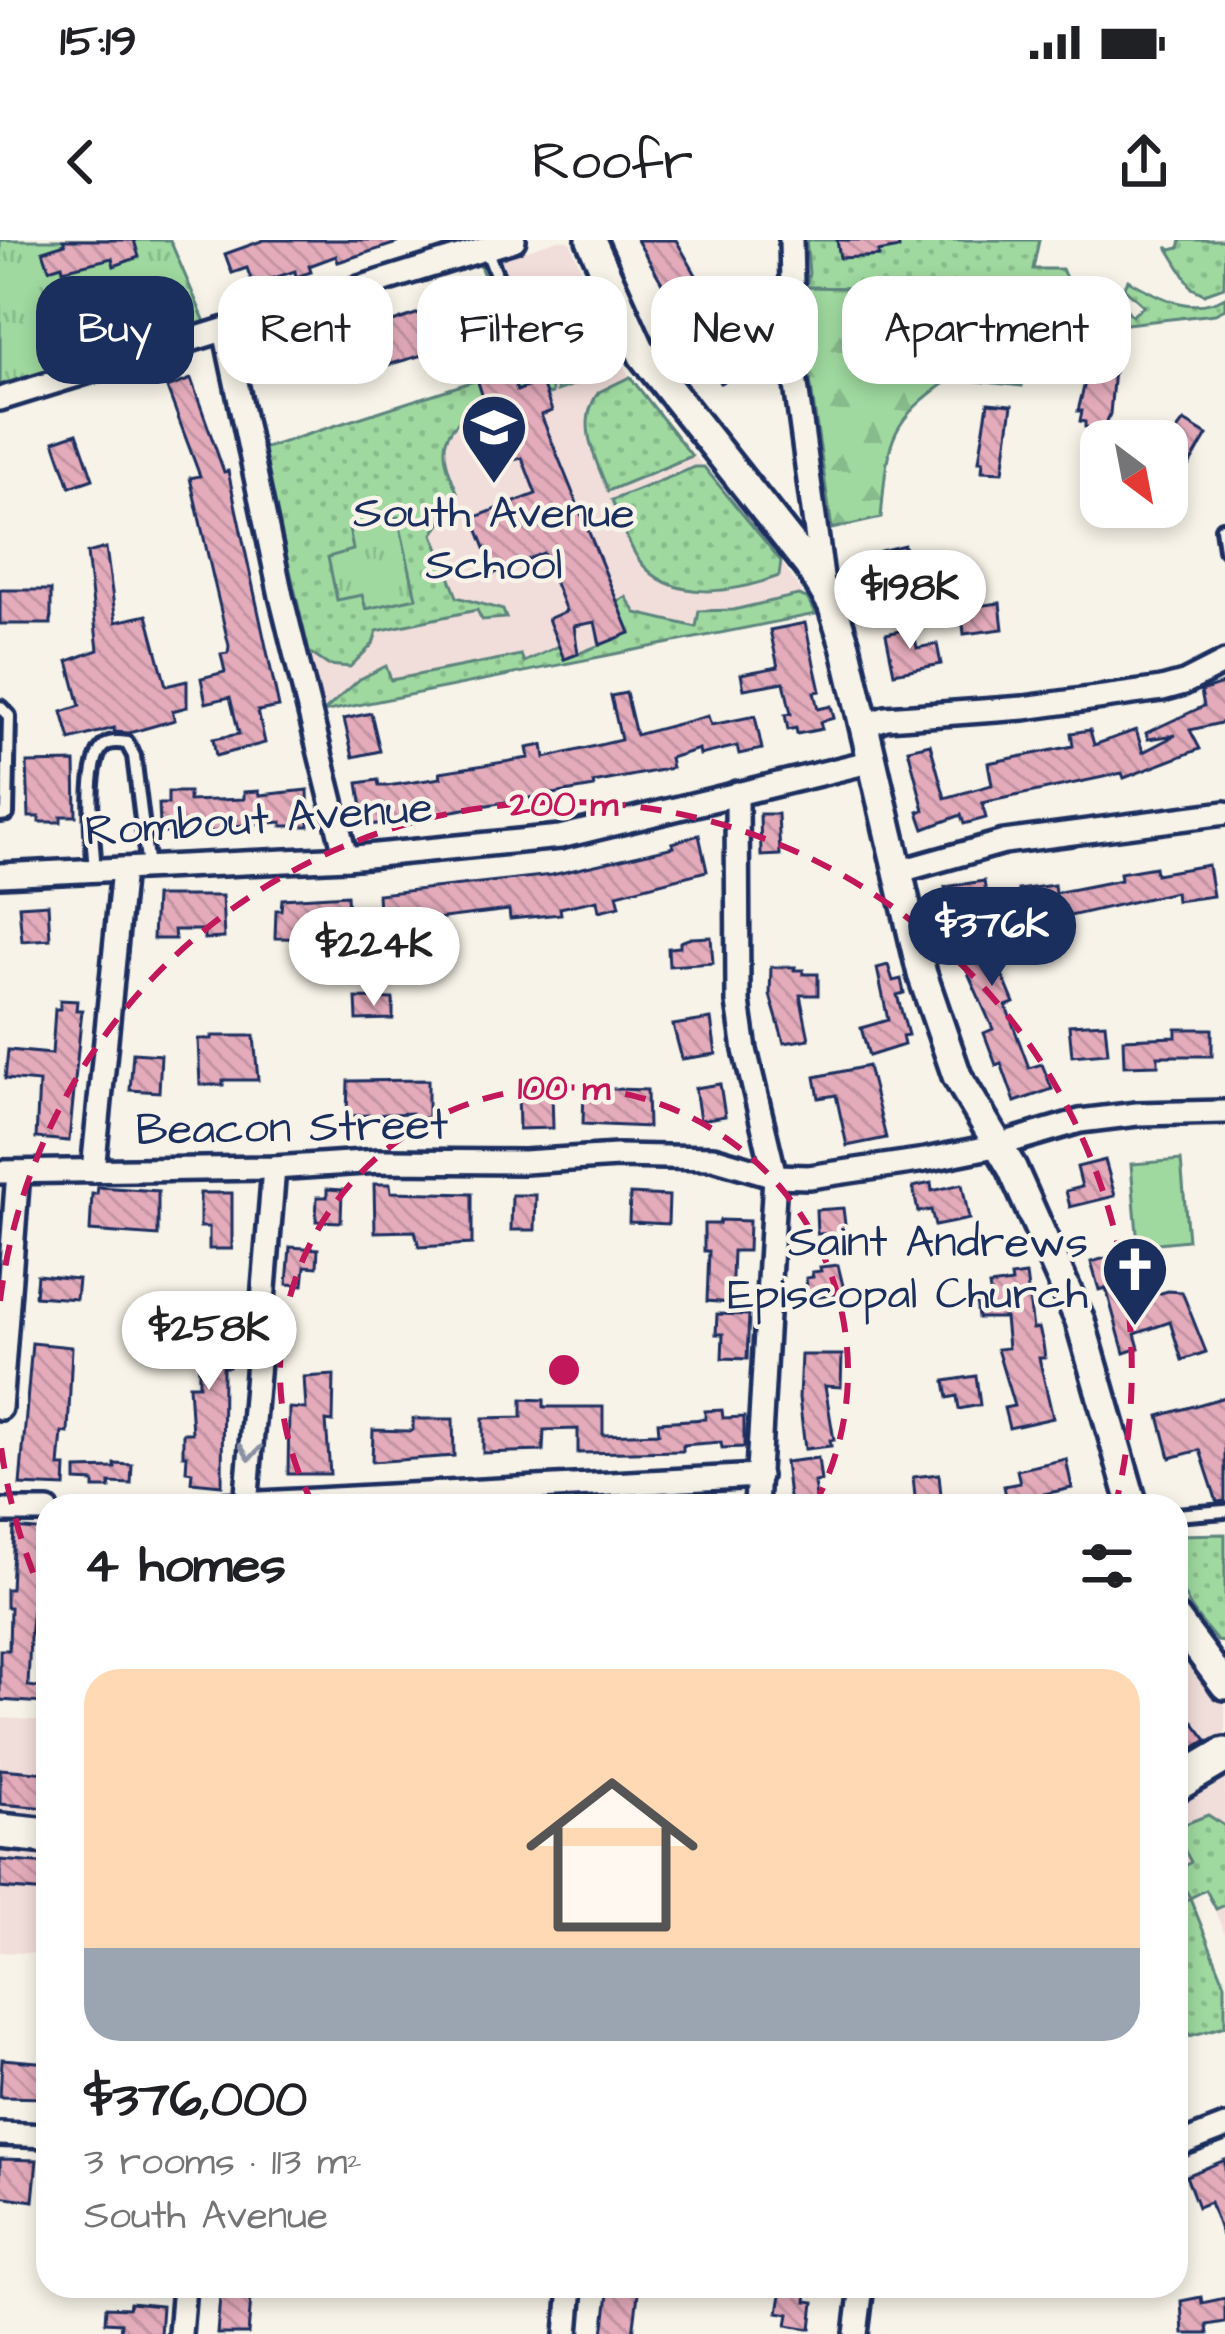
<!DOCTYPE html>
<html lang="en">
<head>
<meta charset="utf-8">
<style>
  :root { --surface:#fff; --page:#f6f6f6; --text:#202124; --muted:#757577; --line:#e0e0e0; --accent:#1b2f5e }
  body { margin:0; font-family:"Architects Daughter",sans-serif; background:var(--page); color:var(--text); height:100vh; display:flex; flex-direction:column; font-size:45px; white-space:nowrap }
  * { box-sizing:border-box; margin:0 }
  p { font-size:39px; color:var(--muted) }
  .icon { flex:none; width:66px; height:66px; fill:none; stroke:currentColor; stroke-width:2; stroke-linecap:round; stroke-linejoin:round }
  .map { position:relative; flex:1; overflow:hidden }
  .side { position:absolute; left:36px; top:1254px; width:1152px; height:804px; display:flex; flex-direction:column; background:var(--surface); border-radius:36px; box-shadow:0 6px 18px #0003 }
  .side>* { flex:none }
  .hud { position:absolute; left:36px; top:36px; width:1155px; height:108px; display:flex; gap:24px }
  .needle { width:78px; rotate:148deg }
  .controls { position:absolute; left:1080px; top:180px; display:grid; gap:24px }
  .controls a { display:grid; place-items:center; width:108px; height:108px; border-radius:24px; background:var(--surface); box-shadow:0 6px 18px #0003; font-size:60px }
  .price { position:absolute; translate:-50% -102px; padding:0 27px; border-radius:42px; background:#fff; color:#222; font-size:39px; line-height:78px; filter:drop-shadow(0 3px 6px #0008) }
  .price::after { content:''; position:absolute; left:50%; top:72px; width:36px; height:27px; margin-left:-18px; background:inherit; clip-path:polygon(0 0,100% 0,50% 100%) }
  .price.on { background:var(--accent); color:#fff }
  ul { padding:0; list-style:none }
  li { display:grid; align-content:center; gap:24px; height:636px; padding:0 48px }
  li+li { border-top:3px solid var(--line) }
  li span { display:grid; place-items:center; height:372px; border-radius:36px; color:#555 }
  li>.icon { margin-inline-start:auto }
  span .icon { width:216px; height:216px; fill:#fffc; stroke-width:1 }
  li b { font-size:51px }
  h2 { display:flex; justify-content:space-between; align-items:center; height:144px; padding:0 48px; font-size:51px }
  .tag { padding:0 42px; border-radius:36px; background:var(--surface); box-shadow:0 6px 18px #0003; font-size:42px; line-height:108px }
  .tag.on { background:var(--accent); color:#fff }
  .status { display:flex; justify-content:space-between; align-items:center; height:84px; padding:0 60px; background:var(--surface); direction:ltr }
  .status svg { height:33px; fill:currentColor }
  header { display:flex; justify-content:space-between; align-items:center; height:156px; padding:0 48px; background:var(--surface); font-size:54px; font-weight:600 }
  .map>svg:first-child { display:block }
  .built { fill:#f1ddda }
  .grass { fill:url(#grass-dots); stroke:#5d847e; stroke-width:3 }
  .forest { fill:url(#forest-firs); stroke:#5d847e; stroke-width:3 }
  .park { fill:url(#park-tufts); stroke:#5d847e; stroke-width:3 }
  .garden { fill:#9fd99f; stroke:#5d847e; stroke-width:3 }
  .building { fill:url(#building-back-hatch); stroke:#1b2f5e; stroke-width:3 }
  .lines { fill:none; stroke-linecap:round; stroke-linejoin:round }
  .service-casing { stroke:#1b2f5e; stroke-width:20 }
  .minor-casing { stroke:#1b2f5e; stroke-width:30 }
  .tertiary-casing { stroke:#1b2f5e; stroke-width:36 }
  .secondary-casing { stroke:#1b2f5e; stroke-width:42 }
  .service { stroke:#f7f3e8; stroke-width:10 }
  .minor { stroke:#f7f3e8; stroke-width:21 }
  .tertiary { stroke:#f7f3e8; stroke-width:27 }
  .secondary { stroke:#f7f3e8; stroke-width:33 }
  .oneway { stroke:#8991a3 }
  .ring { fill:none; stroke:#c2185b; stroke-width:6; stroke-dasharray:21 15 }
  .labels { text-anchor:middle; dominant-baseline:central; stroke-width:9; stroke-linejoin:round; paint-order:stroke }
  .poi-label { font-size:45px; fill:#1b2f5e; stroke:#f7f3e8 }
  .street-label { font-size:45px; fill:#1b2f5e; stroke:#f7f3e8 }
  .centre { fill:#c2185b; stroke:#f7f3e8; stroke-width:6 }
  .ring-label { font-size:36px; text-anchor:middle; font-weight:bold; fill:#c2185b; stroke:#f7f3e8; stroke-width:9; stroke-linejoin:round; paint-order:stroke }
</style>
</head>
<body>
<div class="status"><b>15:19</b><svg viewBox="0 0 49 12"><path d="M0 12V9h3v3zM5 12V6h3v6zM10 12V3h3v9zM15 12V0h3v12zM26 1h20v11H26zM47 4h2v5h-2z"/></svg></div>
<header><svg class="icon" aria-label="back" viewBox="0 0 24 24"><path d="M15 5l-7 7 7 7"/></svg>Roofr<svg class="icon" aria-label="share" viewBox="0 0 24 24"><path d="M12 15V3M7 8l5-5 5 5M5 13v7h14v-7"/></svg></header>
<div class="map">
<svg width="1225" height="2094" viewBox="0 0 1225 2094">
  <defs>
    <pattern id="grass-dots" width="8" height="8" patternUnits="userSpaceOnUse" patternTransform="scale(3)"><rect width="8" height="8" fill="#9fd99f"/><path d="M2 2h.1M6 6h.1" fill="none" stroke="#88bb8b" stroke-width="1.8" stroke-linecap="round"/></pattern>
    <pattern id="forest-firs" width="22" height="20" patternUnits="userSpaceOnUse" patternTransform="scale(3)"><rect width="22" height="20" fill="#9fd99f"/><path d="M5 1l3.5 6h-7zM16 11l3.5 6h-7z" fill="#88bb8b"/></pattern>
    <pattern id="park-tufts" width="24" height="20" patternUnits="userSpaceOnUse" patternTransform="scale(3)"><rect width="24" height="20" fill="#9fd99f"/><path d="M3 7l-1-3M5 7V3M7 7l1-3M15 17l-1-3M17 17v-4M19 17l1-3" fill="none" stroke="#88bb8b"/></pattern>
    <pattern id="building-back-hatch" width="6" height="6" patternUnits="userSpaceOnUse" patternTransform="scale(3)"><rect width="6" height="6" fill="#e4abbb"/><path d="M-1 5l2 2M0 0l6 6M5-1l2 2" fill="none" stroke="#c393a3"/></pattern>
  </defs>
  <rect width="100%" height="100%" fill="#f7f3e8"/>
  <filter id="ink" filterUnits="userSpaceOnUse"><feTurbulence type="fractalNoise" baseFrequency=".00833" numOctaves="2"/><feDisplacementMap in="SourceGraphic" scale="24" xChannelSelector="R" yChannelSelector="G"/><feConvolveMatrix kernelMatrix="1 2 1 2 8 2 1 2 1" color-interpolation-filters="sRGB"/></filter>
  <g filter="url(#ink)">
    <g class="built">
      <path d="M558,0L570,2L615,111L630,137L781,321L816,374L323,472L262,209L521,126L480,26Z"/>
      <path d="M1176,1399L1225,1465V1694L1206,1650L1176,1665Z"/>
      <path d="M0,1478L48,1481V1714L0,1712Z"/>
    </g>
    <g class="grass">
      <path d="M806,0H837L862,18L879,16L877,0H1039L1033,29H1062C1073,59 1092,45 1116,51L1122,57L1119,60L1132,76L1144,66L1124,48L1128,40C1158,57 1192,76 1225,57V69L1215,74L1028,95L1033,53L806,47L809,33Z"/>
      <path d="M1181,0H1225L1224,47L1204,54L1192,48L1167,7L1171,10L1179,8Z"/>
      <path d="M484,25L525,121L550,114L552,153L546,155L540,142C512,152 442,173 445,211C445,226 454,243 459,257L433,294L457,357L503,370L506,378L482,380L477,370L377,391L373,404L350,427L328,425L309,412L262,209L521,126L480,26Z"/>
      <path d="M602,80L615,111C602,133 581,143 557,151L556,111L603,96L598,81Z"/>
      <path d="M630,137L692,216L608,251C596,219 575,183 599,152Z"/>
      <path d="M695,227H704L781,321L779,336C735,352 672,365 639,320C627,303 620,280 612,260Z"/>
      <path d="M798,355L807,358L816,374L323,472L360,439L386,426L391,440L521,415L524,422L559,406L565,419L630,393L617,361L626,357L636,373L696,387L699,371L733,370Z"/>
      <path d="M1225,1294V1402L1217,1401C1182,1360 1176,1349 1176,1295Z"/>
      <path d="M1181,1572L1185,1578L1178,1582L1180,1586L1208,1575L1225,1586V1665L1216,1669L1206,1650L1190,1658L1225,1744V1786L1190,1796L1176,1759V1665L1190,1658L1176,1632L1191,1622L1176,1595V1575Z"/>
    </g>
    <path class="forest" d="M806,47L1033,52L1022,146L952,138C886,182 888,203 881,278L832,289L810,140Z"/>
    <g class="park">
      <path d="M0,0H170L205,82L0,148Z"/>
      <path d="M398,277L416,358L366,369L362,355L337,360L328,317L353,310L349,287Z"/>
    </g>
    <path class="garden" d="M1181,920L1188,1000L1138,1005L1131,924Z"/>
    <g class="building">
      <path d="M63,0H134L139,17L114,26L112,18L63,30L62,25L49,29L43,11L65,4Z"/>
      <path d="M264,0H396L397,3L338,22L336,16L309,26L311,32L296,37L295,31L253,45L247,28L232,33L225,14Z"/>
      <path d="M637,0H676L750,129L720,143Z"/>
      <path d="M837,0H898L899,8L878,12L879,16L840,18Z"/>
      <path d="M422,72L433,112L367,131L360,110L264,127L259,107L318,94L317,88L337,83L340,100Z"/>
      <path d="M498,114L499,119L506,117L517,151L541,141L552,171L541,175L630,393L600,405L595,382L574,386L578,414L564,419L548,379L566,371L543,313L495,333L473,278L536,254L522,218L504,222L497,218L495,190L484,196L472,168L485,164L472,123Z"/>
      <path d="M1089,126L1114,130L1110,174L1103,190L1085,187V182L1080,181L1082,171H1078Z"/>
      <path d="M191,139L224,232L228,231L279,467L258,471L265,503L216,516L213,499L239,494L230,457L206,463L201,438L225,432L221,414L228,413L229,406L190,238L200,236L167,148Z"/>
      <path d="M988,163L1012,165L1003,232L982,231L983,221H979Z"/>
      <path d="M1184,181L1207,195L1183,235L1167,226V203Z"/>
      <path d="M77,193L93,239L70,247L54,201Z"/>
      <path d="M904,305L913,342L889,348L880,311Z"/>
      <path d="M106,308L116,382L147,375L166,446L187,441V467L172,471L175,480L129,493L114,492V488L70,500L62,472L80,466L68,421L98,410L87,313Z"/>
      <rect x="0" y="350" width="51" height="34"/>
      <path d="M1000,363L1003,389L964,394L961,368Z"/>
      <path d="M805,383L820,451L814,452L818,469L831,466L834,478L820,482L822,489L797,494L796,488L788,490L785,475L791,474L784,442L744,449L741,434L778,427L770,390Z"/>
      <path d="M913,388L917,408L937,404L941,424L894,433L886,394Z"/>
      <path d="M1225,443V482L1190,490L1200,509L1124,538L1122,533L982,563L986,578L964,584L961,575L924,589L918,572L924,570L908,509L930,504L945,558L992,545L988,523L1073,506L1071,493L1090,490L1094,505L1136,490L1143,512L1176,495L1148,499L1146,493L1204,466L1201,451Z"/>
      <path d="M626,453L636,495L708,476L711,485L755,476L762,509L739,514L737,506L700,515L699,509L670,518L672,528L593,543L594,547L365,586L358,543L378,540L379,546H387L441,538L440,532L529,518L527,508L543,505L545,518L621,500L611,456Z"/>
      <path d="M371,473L380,511L353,517L344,479Z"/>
      <path d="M75,522L76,576H61V582H39V577H29L27,523Z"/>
      <path d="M308,550L309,586H282V582L232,586L233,591L165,593L164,586H160L159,564H168V552H189V561L244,559V552L259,551L260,555Z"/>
      <path d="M760,574H778L780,615L761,616Z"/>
      <path d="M699,595L707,631L617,654L620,666L599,671L597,660L560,668L561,674L510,679L509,670L435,679L436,687L380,688L378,654L552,635L674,607L672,603Z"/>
      <path d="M1208,625L1213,656L1176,661L1175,652L1044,682L1043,674L1021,677L1018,650L1054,645L1055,653L1121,640L1120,633L1155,627L1156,634Z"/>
      <path d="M984,641L990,681L994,680L998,696L986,700L995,733L1000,730L1014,763L1006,766L1029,828L1042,824L1052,849L1015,862L1001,823L996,825L984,793L993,789L964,724L945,647Z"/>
      <path d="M347,655L349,690L340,691V699L275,698L276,670H281L282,659Z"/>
      <path d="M155,656H222L224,698L204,699V690H174L175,699H153Z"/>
      <path d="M48,664L50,699L22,701L19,666Z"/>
      <path d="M711,697L713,723L669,726L668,708L680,707V702L691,698Z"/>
      <path d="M888,725L893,741L901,739L904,753L897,755L908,795L902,796L904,805L869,816L861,788L888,780L877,728Z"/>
      <path d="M771,727H795L794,730H803V734H818V755H800L809,799L784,803L770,755Z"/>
      <path d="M356,758L393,759V779L357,780Z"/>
      <path d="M60,760L77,761L76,770H82L69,901L36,898L39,842L5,839L8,810L52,814L55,769H60Z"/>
      <path d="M711,779L716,814L682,819L673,785Z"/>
      <path d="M1105,783L1108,813L1072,816L1069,785Z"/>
      <path d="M1176,789H1212V816H1158V825L1124,826L1123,799L1176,797Z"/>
      <path d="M212,796H254L258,840H223V845H200L198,799H212Z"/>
      <path d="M133,813L161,815L159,852L130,850Z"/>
      <path d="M868,826L886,898L847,906L836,855L819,858L815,837Z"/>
      <path d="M428,840V878H411V873L347,876L348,841Z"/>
      <path d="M720,844L725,876L700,880L695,848Z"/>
      <path d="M584,848L647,850L648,887L583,884Z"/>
      <path d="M518,851L552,852L553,888L519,889Z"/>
      <path d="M1105,920L1115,956L1070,967L1066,951L1082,947L1077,927Z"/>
      <path d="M931,943L932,951L962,944L969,979L935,986L931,970L918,972L913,947Z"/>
      <path d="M374,944H390L391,952L472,954V1004L419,1007L415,991L375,992Z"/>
      <path d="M98,947L158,951V996L90,991L92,954H97Z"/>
      <path d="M327,949L342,950L341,982L316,981L317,957H327Z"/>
      <path d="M200,953H232V1009H209V987H200Z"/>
      <path d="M630,954L669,956L668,984L629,982Z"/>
      <path d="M512,955H536L535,990H511Z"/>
      <path d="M843,968L846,993L817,994L816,970Z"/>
      <path d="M720,980L749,981L748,1011H733L731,1063L707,1061L709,1011H704V984H719Z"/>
      <path d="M290,1007L318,1009L317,1027L305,1026L303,1045L287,1044Z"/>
      <path d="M1127,1012L1140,1059L1168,1051L1182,1052L1206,1112L1182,1120L1170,1082L1135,1094L1139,1108L1124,1113L1106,1048L1099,1050L1091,1022Z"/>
      <path d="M838,1025L845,1054L808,1058L806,1038L813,1037L812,1032L821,1031L820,1027Z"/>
      <path d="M37,1035L78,1039L76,1059L35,1056Z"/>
      <path d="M1026,1035L1033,1089L1039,1088L1043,1104L1045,1118H1039L1053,1178L1009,1188L1004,1168L1014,1166L997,1109L1008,1108L1005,1078H978L976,1059L991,1057L989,1046L1012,1043L1011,1037Z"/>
      <path d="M198,1057L232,1060L229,1127H223L222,1245L191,1242L192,1232L186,1231L187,1215H183V1193H192L189,1145H199Z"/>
      <path d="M717,1074L749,1075L747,1119L722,1118L723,1094H716Z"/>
      <path d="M32,1103L72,1107L68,1193L62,1192L59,1226H66L65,1247L20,1245Z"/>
      <path d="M801,1115H842L841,1147L825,1146L834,1200H830L831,1206L805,1209L799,1158Z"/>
      <path d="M334,1135L333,1182L326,1181L330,1234H288L289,1168L306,1169L304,1137Z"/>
      <path d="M976,1136L980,1165L959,1169L957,1156L948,1158L945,1141Z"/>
      <path d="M1225,1157V1261L1217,1262L1200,1210L1170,1218L1159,1176Z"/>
      <path d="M522,1159L544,1160V1167H603V1195L659,1193L658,1182L705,1179V1171L722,1170L723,1178L744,1177V1207L722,1208L721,1202L683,1205V1211L578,1213V1189L544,1190L543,1211L483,1213V1178L522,1177Z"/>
      <path d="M413,1179H453L454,1216L372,1222L373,1190L409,1191L413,1190Z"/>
      <path d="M818,1218L821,1241L814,1242L817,1266H790L785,1222Z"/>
      <path d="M1066,1219L1072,1248L1044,1254L1047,1266H1008L1004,1246L1020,1243L1017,1230Z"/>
      <path d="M115,1224L132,1225L131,1244L110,1243V1248H94V1242L76,1241V1229L115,1228Z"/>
      <path d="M939,1234L942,1266H916L913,1237Z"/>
      <path d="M14,1288L48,1291V1308L39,1307L30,1397L28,1446L44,1448L43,1463L0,1460V1410H9L10,1367H6V1349H11Z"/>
      <path d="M1176,1460L1207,1500L1176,1519Z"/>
      <path d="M0,1529L48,1533V1568L0,1564Z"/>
      <path d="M0,1620L48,1624V1652L0,1648Z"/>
      <path d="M2,1819L48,1823V1858L0,1857Z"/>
      <path d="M0,1919L37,1920L33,1961L0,1956Z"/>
      <path d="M1225,1920V1998L1223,1999L1210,1962L1198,1967L1186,1936Z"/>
      <path d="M609,2046H639L633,2094H603Z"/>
      <path d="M782,2049L807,2053L806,2061L814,2062L811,2089L787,2085L789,2074L778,2072Z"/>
      <path d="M220,2056L251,2058L248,2094H217Z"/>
      <path d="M1201,2057L1202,2063L1225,2058V2082L1207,2085L1208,2094H1183L1181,2061Z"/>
      <path d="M130,2063L162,2066L160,2094H120L121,2083L105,2082L106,2067L129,2068Z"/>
    </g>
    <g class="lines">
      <defs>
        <g id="service">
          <path d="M486,9L503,52"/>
          <path d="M587,75L618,63"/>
          <path d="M1222,288L1225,309"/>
          <path d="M0,467L9,476L7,574L0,575"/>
          <path d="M95,630C93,606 83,515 107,504C112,501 121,502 127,503L134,516L148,628"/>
          <path d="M1176,1275L1225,1271"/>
        </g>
        <g id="minor">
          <path d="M791,0L794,130L823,344"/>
          <path d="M225,90L281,356L346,618"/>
          <path d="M0,159L514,0"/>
          <path d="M866,485L886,478L1024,468L1162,449L1184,443L1225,422"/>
          <path d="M737,553L738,762L745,810L775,936L756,1266"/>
          <path d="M897,632L1004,602L1225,573"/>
          <path d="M0,635L346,618L560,597L873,521"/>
          <path d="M93,931L123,629"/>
          <path d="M0,932L274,928L379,921L524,922L617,916L713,918L775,936L809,937L925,920L995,906L1080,881L1137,874L1225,872"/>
          <path d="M0,1168L18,932"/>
          <path d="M204,1266L759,1236"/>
          <path d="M246,1266L274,928"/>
          <path d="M0,1271H48"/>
          <path d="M0,1894L48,1896"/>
          <path d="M1176,1906L1225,1887"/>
          <path d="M180,2094L184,2046"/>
          <path d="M567,2094L571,2046"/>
          <path d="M856,2094L862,2046"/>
        </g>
        <g id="tertiary">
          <path d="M591,0L643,116L809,326L832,364L845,405L922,734L957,836L1012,928L1080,1081L1133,1266"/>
          <path d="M1176,1379L1225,1445"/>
        </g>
        <g id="secondary">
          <path d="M1176,1544L1225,1515"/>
          <path d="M0,1591L48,1596"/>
        </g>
      </defs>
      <use href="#service" class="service-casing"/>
      <use href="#minor" class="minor-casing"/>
      <use href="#tertiary" class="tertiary-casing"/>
      <use href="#secondary" class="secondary-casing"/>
      <use href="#service" class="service"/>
      <use href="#minor" class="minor"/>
      <use href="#tertiary" class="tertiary"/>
      <use href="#secondary" class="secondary"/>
    </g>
    <defs><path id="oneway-chevron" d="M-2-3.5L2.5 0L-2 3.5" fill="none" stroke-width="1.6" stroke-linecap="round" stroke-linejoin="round" transform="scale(3)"/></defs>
    <use class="oneway" href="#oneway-chevron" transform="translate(250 1212) rotate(95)"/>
  </g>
  <g class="ring">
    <path d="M314 1266A284 284 0 1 1 814 1266"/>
    <path d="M47 1366A568 568 0 0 1 0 1199M0 1061A568 568 0 1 1 1116 1263"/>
  </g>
  <defs>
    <symbol id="school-pin" viewBox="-11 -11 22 30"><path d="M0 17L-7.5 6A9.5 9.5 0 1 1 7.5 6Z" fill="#1b2f5e" stroke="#f7f3e8"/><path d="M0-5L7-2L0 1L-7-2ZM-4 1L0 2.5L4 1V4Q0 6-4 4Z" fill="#fff"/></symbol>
    <symbol id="church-pin" viewBox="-11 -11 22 30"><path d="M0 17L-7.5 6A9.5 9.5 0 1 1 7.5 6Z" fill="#1b2f5e" stroke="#f7f3e8"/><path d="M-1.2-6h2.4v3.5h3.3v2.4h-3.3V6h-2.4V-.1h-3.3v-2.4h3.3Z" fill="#fff"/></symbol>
  </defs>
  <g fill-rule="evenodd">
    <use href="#school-pin" x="456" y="149" width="76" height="104"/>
    <use href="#church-pin" x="1097" y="991" width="76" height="104"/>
  </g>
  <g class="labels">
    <g class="poi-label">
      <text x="494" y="274">South Avenue<tspan x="494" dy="52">School</tspan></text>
      <text x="1088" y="1003" text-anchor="end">Saint Andrews<tspan x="1088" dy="52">Episcopal Church</tspan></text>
    </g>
    <g class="street-label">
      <text transform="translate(259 580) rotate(-4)">Rombout Avenue</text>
      <text transform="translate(292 888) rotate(-1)">Beacon Street</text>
    </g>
  </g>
  <circle cx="564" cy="1130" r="18" class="centre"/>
  <g class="ring-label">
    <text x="564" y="575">200 m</text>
    <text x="564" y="859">100 m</text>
  </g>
</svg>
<div class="controls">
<a><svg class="needle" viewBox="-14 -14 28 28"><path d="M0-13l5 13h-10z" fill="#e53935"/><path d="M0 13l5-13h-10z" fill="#757577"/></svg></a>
</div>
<b class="price" style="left:910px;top:412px">$198K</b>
<b class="price on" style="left:992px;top:749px">$376K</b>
<b class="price" style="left:374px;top:769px">$224K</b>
<b class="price" style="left:209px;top:1153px">$258K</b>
<div class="hud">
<a class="tag on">Buy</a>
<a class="tag">Rent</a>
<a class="tag">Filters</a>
<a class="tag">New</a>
<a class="tag">Apartment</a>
</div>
<section class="side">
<h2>4 homes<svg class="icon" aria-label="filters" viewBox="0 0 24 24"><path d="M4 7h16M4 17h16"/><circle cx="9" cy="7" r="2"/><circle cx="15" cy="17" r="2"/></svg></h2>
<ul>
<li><span style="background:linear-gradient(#ffd9b3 75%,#9aa5b1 0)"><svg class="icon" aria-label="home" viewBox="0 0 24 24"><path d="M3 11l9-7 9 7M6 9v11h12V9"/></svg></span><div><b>$376,000</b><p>3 rooms · 113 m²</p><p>South Avenue</p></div></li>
</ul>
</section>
</div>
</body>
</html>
